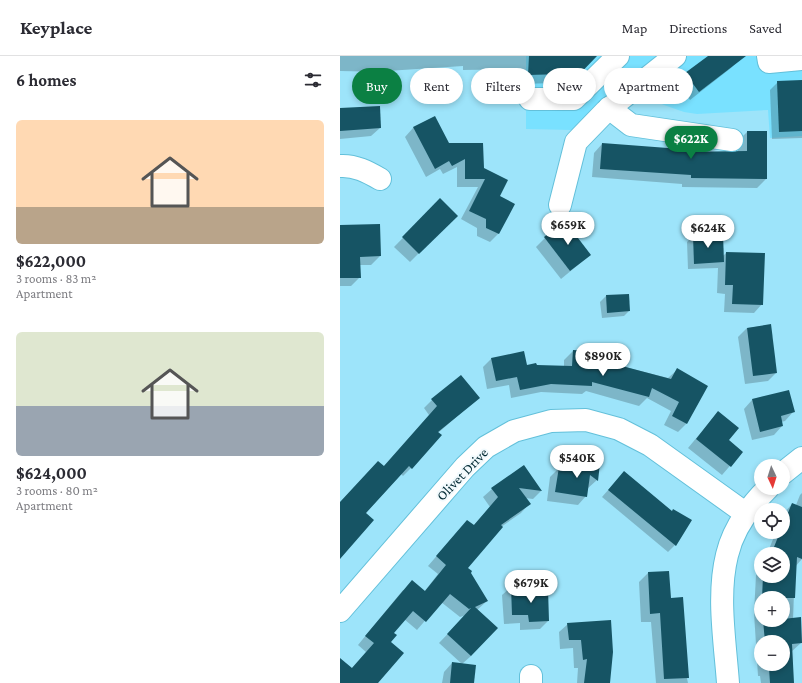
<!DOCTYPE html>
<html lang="en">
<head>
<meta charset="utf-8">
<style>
  :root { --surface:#fff; --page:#f7f7f7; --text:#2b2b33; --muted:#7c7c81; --line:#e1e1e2; --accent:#0b8043 }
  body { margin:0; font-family:"Crimson Pro",serif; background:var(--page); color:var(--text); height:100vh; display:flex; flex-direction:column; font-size:15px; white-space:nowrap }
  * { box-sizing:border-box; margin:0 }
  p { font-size:13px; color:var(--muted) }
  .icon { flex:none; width:22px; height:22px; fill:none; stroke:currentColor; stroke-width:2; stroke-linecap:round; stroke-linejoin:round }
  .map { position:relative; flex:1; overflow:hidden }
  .panel { display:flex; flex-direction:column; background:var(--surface); width:340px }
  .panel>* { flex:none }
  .banner { position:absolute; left:12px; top:12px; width:380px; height:36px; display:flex; gap:8px }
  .needle { width:26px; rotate:176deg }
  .tools { position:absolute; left:414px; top:403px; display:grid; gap:8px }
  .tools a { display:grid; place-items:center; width:36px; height:36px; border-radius:50%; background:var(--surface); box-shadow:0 2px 6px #0003; font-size:20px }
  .price { position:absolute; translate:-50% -34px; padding:0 9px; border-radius:14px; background:#fff; color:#222; font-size:13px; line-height:26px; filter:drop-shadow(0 1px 2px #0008) }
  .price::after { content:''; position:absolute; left:50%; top:24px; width:12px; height:9px; margin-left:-6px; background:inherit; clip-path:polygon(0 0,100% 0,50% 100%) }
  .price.on { background:var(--accent); color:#fff }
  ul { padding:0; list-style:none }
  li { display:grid; align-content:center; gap:8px; height:212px; padding:0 16px }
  li span { display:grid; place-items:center; height:124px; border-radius:6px; color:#555 }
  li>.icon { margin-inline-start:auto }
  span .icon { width:72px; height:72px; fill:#fffc; stroke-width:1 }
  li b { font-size:17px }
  h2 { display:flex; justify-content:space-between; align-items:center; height:48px; padding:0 16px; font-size:17px }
  .tag { padding:0 14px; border-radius:18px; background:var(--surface); box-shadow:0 2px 6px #0003; font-size:14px; line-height:36px }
  .tag.on { background:var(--accent); color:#fff }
  header { display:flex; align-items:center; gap:24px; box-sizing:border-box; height:56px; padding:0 20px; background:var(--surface); border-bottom:1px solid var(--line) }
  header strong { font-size:19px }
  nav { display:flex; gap:22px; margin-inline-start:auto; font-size:14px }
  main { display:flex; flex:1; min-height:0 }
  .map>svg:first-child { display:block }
  .built { fill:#79e1ff }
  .shadow { fill:#0003; fill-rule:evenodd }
  .building { fill:#165464 }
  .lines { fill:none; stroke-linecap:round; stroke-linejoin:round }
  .minor-casing { stroke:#63c0da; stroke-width:24 }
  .minor { stroke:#fff; stroke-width:22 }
  .labels { text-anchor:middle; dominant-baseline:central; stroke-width:4; stroke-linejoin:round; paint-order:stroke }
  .street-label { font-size:14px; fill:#002832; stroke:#f2fafd }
</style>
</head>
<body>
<header>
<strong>Keyplace</strong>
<nav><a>Map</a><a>Directions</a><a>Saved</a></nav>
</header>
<main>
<section class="panel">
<h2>6 homes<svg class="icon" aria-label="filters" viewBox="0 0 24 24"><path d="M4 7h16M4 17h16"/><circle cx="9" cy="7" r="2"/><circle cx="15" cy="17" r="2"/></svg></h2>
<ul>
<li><span style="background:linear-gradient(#ffd9b3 70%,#b9a48a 0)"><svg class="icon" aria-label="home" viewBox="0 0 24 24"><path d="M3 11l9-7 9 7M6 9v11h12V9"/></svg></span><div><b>$622,000</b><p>3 rooms · 83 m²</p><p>Apartment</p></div></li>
<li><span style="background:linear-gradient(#dfe7d0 60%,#9aa5b1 0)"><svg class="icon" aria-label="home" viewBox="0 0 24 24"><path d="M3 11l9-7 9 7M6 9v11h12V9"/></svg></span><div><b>$624,000</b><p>3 rooms · 80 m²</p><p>Apartment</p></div></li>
</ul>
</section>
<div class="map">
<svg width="462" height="627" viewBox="0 0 462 627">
  <rect width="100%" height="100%" fill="#9de4fa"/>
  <path class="built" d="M186,0H462V80L430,82L428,54L357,58L344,56L324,49L308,42L288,18L232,74L186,73Z"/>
  <g class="shadow">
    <path d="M0,0H256L223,34L215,27L180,28V13L123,14V10L47,15L45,16L0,15Z"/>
    <path d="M369,0H397L400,3L391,12L350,44L337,27L346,18Z"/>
    <path d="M462,25V82L432,83L430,34L438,26Z"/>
    <path d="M0,53L40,72L31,80L0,83Z"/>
    <path d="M94,61L109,88L143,113L158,140L173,148L158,178L150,186L137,180V172L121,163L138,131H117V111L103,118L100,113L86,121L65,81L73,72Z"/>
    <path d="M407,76H426V123L417,132L342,131V128L252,121L254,97L262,88L340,97L398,96V85Z"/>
    <path d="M100,144L116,160L70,206L54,191Z"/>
    <path d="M225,167L250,199L221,223L196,191L205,182Z"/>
    <path d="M0,170L40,200L31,209H20V221L11,230H0Z"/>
    <path d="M353,180L383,200L386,197L422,248L414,257L384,256L385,238L377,237L378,212L348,213L347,186Z"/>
    <path d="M266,240L289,255L284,260L262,262L260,246Z"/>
    <path d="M430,269L436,317L428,325L405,328L398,281L407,272Z"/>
    <path d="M233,295L281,310L328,322L337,314L346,368L338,376L324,369L331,355L307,342L299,350L246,335L242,338L201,336L171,342L169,329L147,333L143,311L151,303L186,310L224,311V304Z"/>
    <path d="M138,342L98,377L71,412L63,420L61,418L25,458L0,500V447L43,411L89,359L84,352L92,344Z"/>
    <path d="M412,344L453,356L445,365L441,366L442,370L434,379L412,384L404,353Z"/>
    <path d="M378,356L387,384L402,396L382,419L348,392Z"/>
    <path d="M232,405L259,408L257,424L247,433L246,440L238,449L207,445L210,421L219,412L224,413Z"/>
    <path d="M183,410L201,435L193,443L185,442L189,448L181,457L161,471L126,512L147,545L137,554L131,600L122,608L99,587L126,559L120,561L101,546L77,574L64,563L53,577L36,627H0V608L11,613L26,596L18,589L63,534L84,536L98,518L88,510L119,474L133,470L150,451L143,441L152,433Z"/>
    <path d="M277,424L335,489L328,496L262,441Z"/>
    <path d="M462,437V503L454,512H455L453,563L461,587L451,596L453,627H421L420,620H418L414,557L416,519L421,514V520H443V498H427L436,476H443L444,457L452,448L456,449L460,439ZM421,542H443V564H421ZM421,586H443V608H421Z"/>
    <path d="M328,516L330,543L348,627H316L311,566H301L299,526L308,517Z"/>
    <path d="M171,531L181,536L208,565L200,573L180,574V567L164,568L162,539Z"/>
    <path d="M270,565L269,627H237L238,612H234L233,592L220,593L219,576L228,568Z"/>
    <path d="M112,607L133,627H102L104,616Z"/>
  </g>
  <g class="building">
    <path d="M189,0H257L232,26L224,18L188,19Z"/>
    <path d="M368,0H406L359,36L345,17Z"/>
    <path d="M462,24V75L439,76L437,25Z"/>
    <path d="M40,50L41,72L0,75V52Z"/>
    <path d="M95,60L109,87H143L144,112L168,124L160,140L175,148L159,178L146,172V163L129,155L145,123H125V103L112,110L109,105L95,113L73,71Z"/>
    <path d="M407,75H427V123L351,122V119L260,113L262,87L341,93V96L407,95Z"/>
    <path d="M100,142L118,160L79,198L62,181Z"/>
    <path d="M225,165L251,199L230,215L204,181Z"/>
    <path d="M40,168L41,200L20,201L21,222H0V169Z"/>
    <path d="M383,178L384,206L354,208L353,179Z"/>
    <path d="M386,196L425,197L423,249L392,248L393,229H385Z"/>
    <path d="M289,238L290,255L267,257L266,239Z"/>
    <path d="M431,268L437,317L413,320L407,272Z"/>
    <path d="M233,294L274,296L285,299L282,310L331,323L337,312L368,330L347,368L332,360L339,346L312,332L309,341L252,326V330L211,328L180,334L177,321L156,325L151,302L184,295L187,309L196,307L197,309L232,310Z"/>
    <path d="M121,319L140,342L98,376L102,379L72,413L69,410L26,457L34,464L0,503V446L38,405L44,410L97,350L91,343Z"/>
    <path d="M449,334L455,356L441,360L443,370L420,376L412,343Z"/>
    <path d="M378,355L399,372L389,384L403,396L391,411L356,383Z"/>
    <path d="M232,403L260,407L258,425L250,419L247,441L215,436L219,411L245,415Z"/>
    <path d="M184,409L202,435L179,432L191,448L161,469L163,471L128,512L132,515L131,517L148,545L135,551L158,572L131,600L107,578L131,552L129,553L110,538L86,566L73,555L54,577L57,579L51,586L64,597L38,627H0V602L12,612L34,587L25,580L72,524L85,535L106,509L96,500L127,464L134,469L158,441L151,432Z"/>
    <path d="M284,415L332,455L333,453L352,464L336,490L268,434Z"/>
    <path d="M452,447L462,451V503L457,501L455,542H422L423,520H443V495L434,491L440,476H443V469Z"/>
    <path d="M329,515L331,542L343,541L349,622L324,623L320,557L310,558L308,516Z"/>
    <path d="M182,529V535L208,533L209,565L189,566L188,559H172L171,530Z"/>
    <path d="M461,561L462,587L452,588L454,627H430L429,612H427L426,608H443V586H425L423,564H443V563Z"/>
    <path d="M271,564L273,596L270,627H244L247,603L243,604L241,584H229L227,567Z"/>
    <path d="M112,606L136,609L134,627H110Z"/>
  </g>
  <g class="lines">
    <defs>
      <g id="minor">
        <path d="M428,0L429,6L462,3"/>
        <path d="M190,43H234L278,0"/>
        <path d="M269,52L291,69L392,84"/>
        <path d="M0,110C15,109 28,116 40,123"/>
        <path d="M220,149L236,86L266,55L335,0"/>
        <path d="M443,417L462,402"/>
        <path d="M0,555L125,411L146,391L174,375L211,365L246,364L279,373L310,389L405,457"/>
        <path d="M191,627V620"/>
        <path d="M388,627C385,586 377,539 387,499C393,473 409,451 428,432"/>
      </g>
    </defs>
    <use href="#minor" class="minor-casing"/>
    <use href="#minor" class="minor"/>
  </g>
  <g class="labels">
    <g class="street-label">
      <text transform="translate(122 418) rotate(-46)">Olivet Drive</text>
    </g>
  </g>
</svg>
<div class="tools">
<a><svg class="needle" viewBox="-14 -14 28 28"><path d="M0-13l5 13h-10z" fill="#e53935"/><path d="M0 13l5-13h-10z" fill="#7c7c81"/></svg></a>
<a><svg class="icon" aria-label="locate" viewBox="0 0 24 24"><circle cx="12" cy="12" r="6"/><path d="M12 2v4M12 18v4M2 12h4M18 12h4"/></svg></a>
<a><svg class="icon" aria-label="layers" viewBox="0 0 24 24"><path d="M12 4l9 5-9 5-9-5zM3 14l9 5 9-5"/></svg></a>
<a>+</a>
<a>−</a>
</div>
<b class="price on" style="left:351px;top:104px">$622K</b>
<b class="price" style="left:228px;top:190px">$659K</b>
<b class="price" style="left:368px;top:193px">$624K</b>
<b class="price" style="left:263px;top:321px">$890K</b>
<b class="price" style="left:237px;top:423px">$540K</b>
<b class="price" style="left:191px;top:548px">$679K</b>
<div class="banner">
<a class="tag on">Buy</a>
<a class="tag">Rent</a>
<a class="tag">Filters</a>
<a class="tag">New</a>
<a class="tag">Apartment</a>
</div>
</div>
</main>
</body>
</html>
